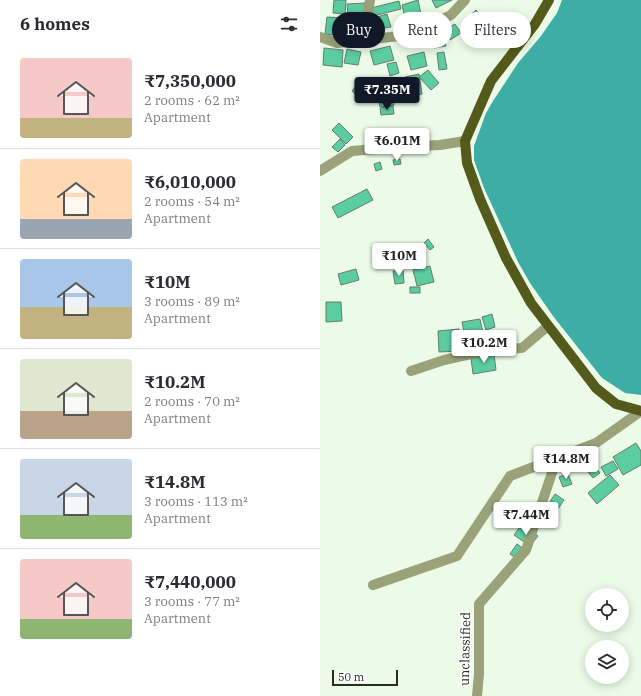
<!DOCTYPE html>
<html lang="en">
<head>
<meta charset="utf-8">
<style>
  :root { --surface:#fff; --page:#f7f7f7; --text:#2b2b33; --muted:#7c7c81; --line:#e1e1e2; --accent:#111827 }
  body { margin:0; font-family:"IBM Plex Serif",serif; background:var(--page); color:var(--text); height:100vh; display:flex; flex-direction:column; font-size:15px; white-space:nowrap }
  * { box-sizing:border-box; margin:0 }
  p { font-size:13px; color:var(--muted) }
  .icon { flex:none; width:22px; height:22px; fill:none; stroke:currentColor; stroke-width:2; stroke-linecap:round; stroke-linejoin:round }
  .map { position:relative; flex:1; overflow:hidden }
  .details { display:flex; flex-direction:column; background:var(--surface); width:320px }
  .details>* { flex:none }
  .hud { position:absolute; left:12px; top:12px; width:249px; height:36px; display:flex; gap:8px }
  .controls { position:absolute; left:265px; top:588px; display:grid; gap:8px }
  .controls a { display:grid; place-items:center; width:44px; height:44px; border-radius:50%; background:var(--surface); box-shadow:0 2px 10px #0003; font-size:20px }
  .scale { position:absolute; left:12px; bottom:10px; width:66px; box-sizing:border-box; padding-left:4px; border:2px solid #272d25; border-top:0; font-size:11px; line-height:14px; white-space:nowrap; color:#272d25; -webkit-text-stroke:3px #fff; paint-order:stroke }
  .price { position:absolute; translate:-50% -34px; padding:0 9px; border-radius:4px; background:#fff; color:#222; font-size:13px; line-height:26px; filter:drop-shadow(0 1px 2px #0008) }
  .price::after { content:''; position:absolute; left:50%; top:24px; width:12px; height:9px; margin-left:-6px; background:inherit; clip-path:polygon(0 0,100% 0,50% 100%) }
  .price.active { background:var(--accent); color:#fff }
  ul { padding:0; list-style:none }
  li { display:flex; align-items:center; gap:12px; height:100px; padding:0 20px }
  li+li { border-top:1px solid var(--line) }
  li span { display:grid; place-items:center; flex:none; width:112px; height:80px; border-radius:4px; color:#555 }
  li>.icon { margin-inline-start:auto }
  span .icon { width:48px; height:48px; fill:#fffc; stroke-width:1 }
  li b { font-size:17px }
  h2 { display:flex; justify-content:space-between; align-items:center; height:48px; padding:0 20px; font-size:17px }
  .pill { padding:0 14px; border-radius:18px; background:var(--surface); box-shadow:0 2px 10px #0003; font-size:14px; line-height:36px }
  .pill.active { background:var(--accent); color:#fff }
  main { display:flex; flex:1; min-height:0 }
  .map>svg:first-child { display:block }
  .water { fill:#3dada6 }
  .building { fill:#5bcda0; stroke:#657c71 }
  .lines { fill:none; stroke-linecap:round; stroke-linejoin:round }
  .minor { stroke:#9ba179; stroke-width:10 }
  .major { stroke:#545a1b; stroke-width:10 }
  .labels { text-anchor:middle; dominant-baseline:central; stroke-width:3; stroke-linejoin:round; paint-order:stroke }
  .street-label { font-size:13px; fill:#272d25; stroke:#fff }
</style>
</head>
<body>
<main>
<section class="details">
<h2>6 homes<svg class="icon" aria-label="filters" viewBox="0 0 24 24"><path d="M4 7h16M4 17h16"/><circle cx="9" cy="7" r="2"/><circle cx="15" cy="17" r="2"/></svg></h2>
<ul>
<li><span style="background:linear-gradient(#f6c9c9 75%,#c2b280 0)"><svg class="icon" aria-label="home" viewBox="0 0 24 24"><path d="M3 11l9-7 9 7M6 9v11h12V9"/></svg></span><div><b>₹7,350,000</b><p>2 rooms · 62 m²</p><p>Apartment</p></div></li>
<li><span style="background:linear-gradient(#ffd9b3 75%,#9aa5b1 0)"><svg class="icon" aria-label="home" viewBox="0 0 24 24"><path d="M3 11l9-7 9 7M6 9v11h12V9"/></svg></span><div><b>₹6,010,000</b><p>2 rooms · 54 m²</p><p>Apartment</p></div></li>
<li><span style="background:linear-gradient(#a9c7e8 60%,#c2b280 0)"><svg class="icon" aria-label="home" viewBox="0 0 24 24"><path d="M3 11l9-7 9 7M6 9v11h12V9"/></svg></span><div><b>₹10M</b><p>3 rooms · 89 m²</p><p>Apartment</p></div></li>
<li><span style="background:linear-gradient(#dfe7d0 65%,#b9a48a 0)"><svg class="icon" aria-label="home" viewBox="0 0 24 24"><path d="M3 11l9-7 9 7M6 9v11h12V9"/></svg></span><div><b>₹10.2M</b><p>2 rooms · 70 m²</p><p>Apartment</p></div></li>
<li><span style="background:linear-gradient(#c9d6e8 70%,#8fb573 0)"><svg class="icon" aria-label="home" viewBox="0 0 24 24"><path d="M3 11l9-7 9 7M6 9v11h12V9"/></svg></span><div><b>₹14.8M</b><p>3 rooms · 113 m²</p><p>Apartment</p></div></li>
<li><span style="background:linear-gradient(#f6c9c9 75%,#8fb573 0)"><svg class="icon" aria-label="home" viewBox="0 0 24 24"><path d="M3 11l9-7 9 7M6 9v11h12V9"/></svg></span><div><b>₹7,440,000</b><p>3 rooms · 77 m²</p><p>Apartment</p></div></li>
</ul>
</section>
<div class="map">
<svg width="321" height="696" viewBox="0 0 321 696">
  <rect width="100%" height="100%" fill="#ebfbe7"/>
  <path class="water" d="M242,0H321V395L305,393L282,378L233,316L210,283L198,262L164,188L154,160V146L166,113L173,101L198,63L221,36L237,13Z"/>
  <g class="building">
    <path d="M14,0H26L25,14L13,13Z"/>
    <path d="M98,0L103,23L87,27L82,5Z"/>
    <path d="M112,0H132L116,8Z"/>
    <path d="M79,1L81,9L53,16L51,8Z"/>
    <path d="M45,3V13L28,14L27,4Z"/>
    <path d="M156,10L163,19L154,26L147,18Z"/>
    <path d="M67,14L71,27L60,29L57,17Z"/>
    <path d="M7,17L25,18L23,36L5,34Z"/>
    <path d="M26,18L36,19L33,38L24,36Z"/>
    <path d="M135,24L141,33L130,40L124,30Z"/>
    <path d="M122,31L126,46L114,48L111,34Z"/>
    <path d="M70,46L74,60L54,65L50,51Z"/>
    <path d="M4,48L23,50L22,67L3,65Z"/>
    <path d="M27,49L41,52L38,65L24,63Z"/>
    <path d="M104,52L107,66L91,70L87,56Z"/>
    <path d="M124,52L127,69L119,70L117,53Z"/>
    <path d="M76,62L79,73L70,76L67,64Z"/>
    <path d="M108,70L119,83L111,90L99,77Z"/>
    <path d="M99,74L102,94L88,96L85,77Z"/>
    <path d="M41,79L50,86L41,98L32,91Z"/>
    <path d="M79,81L80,86L85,85L86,91L81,92L82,96L72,98L69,83Z"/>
    <path d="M73,99L74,105L60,107L59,101Z"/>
    <path d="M73,106L74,114L61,115L60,108Z"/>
    <path d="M19,123L33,137L26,144L12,130Z"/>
    <path d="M20,139L25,145L18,152L12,147Z"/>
    <path d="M80,159L81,164L74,165L73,160Z"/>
    <path d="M60,162L62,169L56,171L54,164Z"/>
    <path d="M47,189L53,200L18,218L12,207Z"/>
    <path d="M108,239L114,247L110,250L104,243Z"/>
    <path d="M110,266L114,282L97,286L93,270Z"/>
    <path d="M36,269L39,280L21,285L18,274Z"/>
    <path d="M83,270L84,283L75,284L73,271Z"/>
    <rect x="90" y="287" width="10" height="6"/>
    <path d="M6,302H21L22,321L6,322Z"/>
    <path d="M172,314L175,327L166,330L162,317Z"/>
    <path d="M160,319L166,347L148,350L142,322Z"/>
    <path d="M139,329L141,351L119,352L118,331Z"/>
    <path d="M174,354L176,370L153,374L151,358Z"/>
    <path d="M316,443L321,451V465L303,475L293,457Z"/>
    <path d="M272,455L278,462L274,465L280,473L273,478L261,463Z"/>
    <path d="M293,461L298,469L286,476L281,467Z"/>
    <path d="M248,474L252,484L243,487L239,477Z"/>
    <path d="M290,475L299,485L277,504L268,493Z"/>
    <path d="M235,494L244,500L238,509L229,503Z"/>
    <path d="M213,504L227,514L218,527L203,517Z"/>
    <path d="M201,525L218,536L210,546L194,535Z"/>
    <path d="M197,544L207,551L200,561L190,554Z"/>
  </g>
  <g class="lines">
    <g class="minor">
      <path d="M0,37L17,43L44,40L50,0"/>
      <path d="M44,40L89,35L131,15L145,0"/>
      <path d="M0,171L32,151L78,147L120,145L145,141"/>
      <path d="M91,371L124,360L169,350L202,348L228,326"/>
      <path d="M53,585L137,556L190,476L276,443L321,411"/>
      <path d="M157,696L159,674V604L206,550L237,458"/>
    </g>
    <path class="major" d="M229,0L215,24L171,81L145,141L147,163L160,199L186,258L211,303L276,388L296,404L321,411"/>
  </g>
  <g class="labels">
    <g class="street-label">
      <text transform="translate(145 649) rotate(-89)">unclassified</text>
    </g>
  </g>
</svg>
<div class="controls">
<a><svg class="icon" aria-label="locate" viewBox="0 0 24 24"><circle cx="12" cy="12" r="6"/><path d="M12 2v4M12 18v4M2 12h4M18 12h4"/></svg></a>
<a><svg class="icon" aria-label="layers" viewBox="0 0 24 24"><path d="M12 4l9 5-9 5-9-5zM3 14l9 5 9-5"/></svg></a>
</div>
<div class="scale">50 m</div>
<b class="price active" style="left:67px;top:111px">₹7.35M</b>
<b class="price" style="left:77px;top:162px">₹6.01M</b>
<b class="price" style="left:79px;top:277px">₹10M</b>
<b class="price" style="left:164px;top:364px">₹10.2M</b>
<b class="price" style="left:246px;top:480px">₹14.8M</b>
<b class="price" style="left:206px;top:536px">₹7.44M</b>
<div class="hud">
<a class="pill active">Buy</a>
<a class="pill">Rent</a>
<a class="pill">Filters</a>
</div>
</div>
</main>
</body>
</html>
